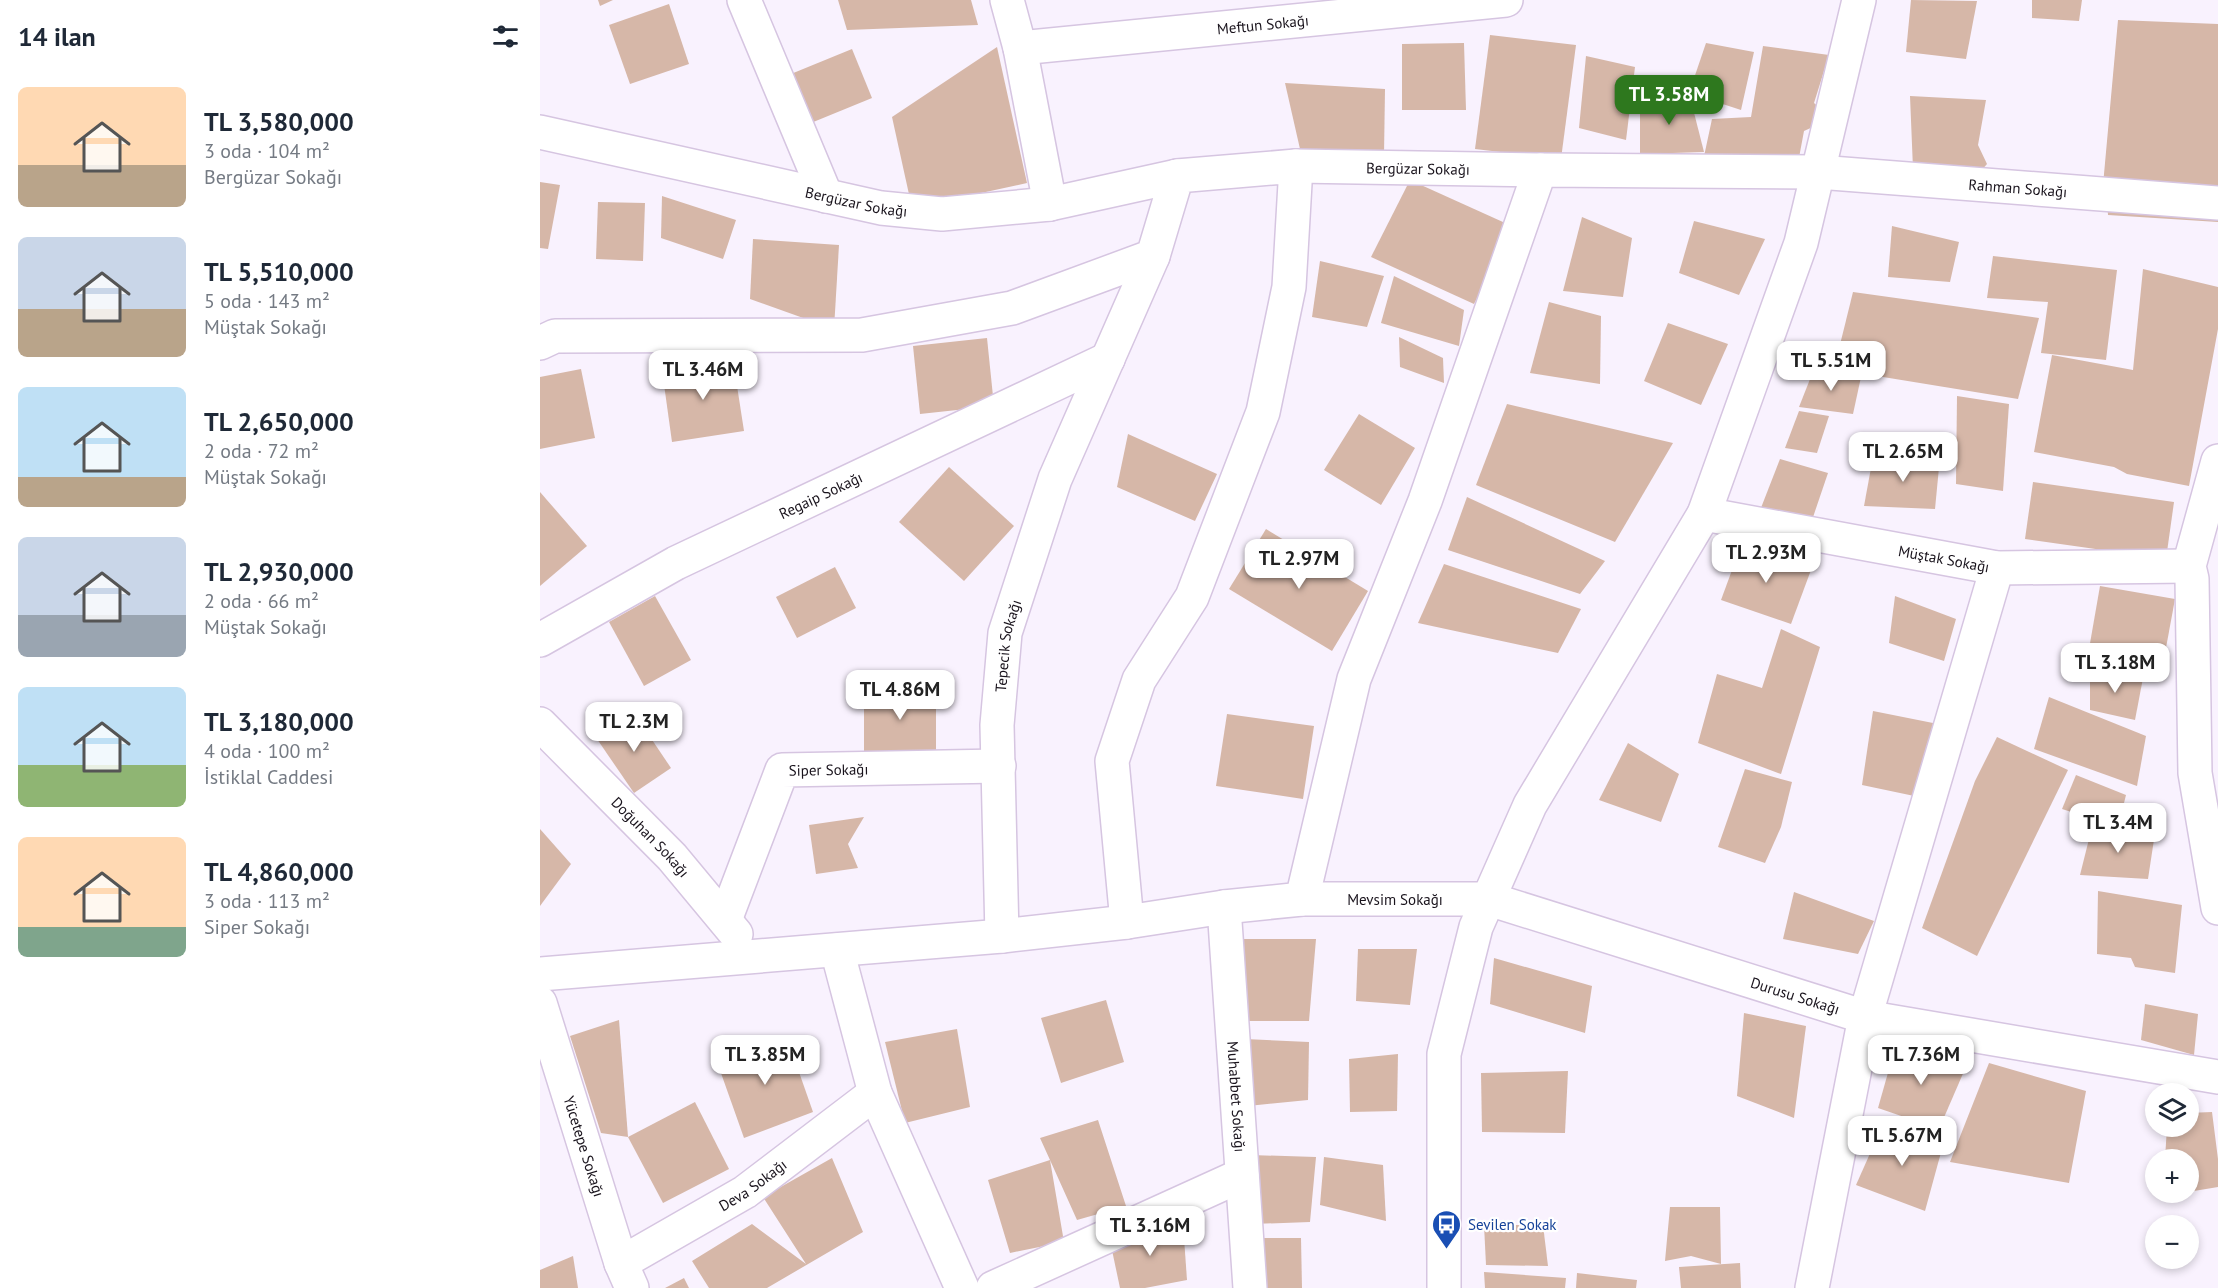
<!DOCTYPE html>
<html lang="tr">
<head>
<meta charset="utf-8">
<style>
  :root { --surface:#fff; --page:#f6f6f7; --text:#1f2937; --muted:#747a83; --accent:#2e781e }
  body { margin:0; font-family:"PT Sans",sans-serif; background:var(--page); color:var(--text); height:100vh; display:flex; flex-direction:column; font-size:22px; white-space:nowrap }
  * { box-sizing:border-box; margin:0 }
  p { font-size:20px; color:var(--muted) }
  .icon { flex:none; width:33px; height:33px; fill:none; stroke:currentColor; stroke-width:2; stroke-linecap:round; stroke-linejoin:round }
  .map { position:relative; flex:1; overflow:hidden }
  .panel { display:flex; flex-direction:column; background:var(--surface); width:540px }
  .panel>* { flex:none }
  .fabs { position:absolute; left:1605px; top:1083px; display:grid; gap:12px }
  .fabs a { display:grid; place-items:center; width:54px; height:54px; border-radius:50%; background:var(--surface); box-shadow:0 3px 9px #0003; font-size:30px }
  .price { position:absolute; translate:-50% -51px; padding:0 14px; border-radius:12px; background:#fff; color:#222; font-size:20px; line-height:39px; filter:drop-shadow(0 2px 3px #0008) }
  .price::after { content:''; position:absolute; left:50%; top:36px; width:18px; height:14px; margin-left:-9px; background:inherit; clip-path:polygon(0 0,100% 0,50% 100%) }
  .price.active { background:var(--accent); color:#fff }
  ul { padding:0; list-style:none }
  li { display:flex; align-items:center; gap:18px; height:150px; padding:0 18px }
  li span { display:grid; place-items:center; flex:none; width:168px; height:120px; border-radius:9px; color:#555 }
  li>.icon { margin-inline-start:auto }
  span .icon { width:72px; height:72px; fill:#fffc; stroke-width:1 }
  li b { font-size:26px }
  h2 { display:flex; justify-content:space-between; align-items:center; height:72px; padding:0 18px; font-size:26px }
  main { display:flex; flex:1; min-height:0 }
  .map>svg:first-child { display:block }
  .building { fill:#d6b7a8 }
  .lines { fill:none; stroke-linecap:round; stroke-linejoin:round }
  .minor-casing { stroke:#d6c5e1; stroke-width:36 }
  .tertiary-casing { stroke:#d6c5e1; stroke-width:36 }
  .minor { stroke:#fff; stroke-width:33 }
  .tertiary { stroke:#fff; stroke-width:33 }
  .labels { text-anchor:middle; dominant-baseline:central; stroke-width:4.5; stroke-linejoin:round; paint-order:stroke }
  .street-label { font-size:15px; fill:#19131c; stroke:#fff }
  .transit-label { font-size:15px; fill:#164399; stroke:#fff; text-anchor:start }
</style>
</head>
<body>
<main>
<section class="panel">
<h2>14 ilan<svg class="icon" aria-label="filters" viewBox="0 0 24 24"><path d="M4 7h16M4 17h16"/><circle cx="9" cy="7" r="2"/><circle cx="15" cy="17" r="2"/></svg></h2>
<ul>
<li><span style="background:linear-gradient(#ffd9b3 65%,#b9a48a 0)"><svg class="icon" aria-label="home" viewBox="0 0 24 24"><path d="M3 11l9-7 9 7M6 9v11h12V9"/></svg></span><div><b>TL 3,580,000</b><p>3 oda · 104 m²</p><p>Bergüzar Sokağı</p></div></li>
<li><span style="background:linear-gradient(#c9d6e8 60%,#b9a48a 0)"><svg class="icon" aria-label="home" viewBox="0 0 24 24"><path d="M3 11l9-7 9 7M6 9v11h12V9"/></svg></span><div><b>TL 5,510,000</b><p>5 oda · 143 m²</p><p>Müştak Sokağı</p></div></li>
<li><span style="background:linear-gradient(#bfe0f5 75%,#b9a48a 0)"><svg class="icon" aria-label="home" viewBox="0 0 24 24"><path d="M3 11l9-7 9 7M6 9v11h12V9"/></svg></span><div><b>TL 2,650,000</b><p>2 oda · 72 m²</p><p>Müştak Sokağı</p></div></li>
<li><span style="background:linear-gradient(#c9d6e8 65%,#9aa5b1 0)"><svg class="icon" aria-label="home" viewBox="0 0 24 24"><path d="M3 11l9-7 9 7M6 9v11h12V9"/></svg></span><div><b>TL 2,930,000</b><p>2 oda · 66 m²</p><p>Müştak Sokağı</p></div></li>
<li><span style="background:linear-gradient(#bfe0f5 65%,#8fb573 0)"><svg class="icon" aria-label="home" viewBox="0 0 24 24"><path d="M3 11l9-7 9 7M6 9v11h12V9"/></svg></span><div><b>TL 3,180,000</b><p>4 oda · 100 m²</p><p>İstiklal Caddesi</p></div></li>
<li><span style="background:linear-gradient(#ffd9b3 75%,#7fa58c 0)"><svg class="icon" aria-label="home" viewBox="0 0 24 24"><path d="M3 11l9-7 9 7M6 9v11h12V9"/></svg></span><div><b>TL 4,860,000</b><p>3 oda · 113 m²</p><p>Siper Sokağı</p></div></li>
</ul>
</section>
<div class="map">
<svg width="1678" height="1288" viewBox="0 0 1678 1288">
  <rect width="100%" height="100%" fill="#f9f2fe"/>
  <g class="building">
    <path d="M58,0H73L60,6Z"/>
    <path d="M298,0H431L438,25L307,30Z"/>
    <path d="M1371,0L1437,1L1426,59L1366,52Z"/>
    <path d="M1492,0H1542L1539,21L1492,18Z"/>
    <path d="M129,4L149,64L90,84L69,25Z"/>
    <path d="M1578,20L1678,24V194L1563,185Z"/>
    <path d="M950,35L1036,45L1021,159L935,149Z"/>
    <path d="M924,43L926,110H862V44Z"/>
    <path d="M1166,43L1214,52L1201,110L1149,93Z"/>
    <path d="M1223,46L1289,55L1274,103L1281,109L1275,126L1264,131L1258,163L1163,161L1172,119L1211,117Z"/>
    <path d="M457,47L487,183L372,208L352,117Z"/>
    <path d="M312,49L332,98L266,125L246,76Z"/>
    <path d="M1046,56L1095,67L1086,140L1039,128Z"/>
    <path d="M745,83L845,89L844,155L760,149Z"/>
    <path d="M1149,93L1164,152L1100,154V99Z"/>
    <path d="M1370,96L1446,100L1438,145L1447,164L1440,172L1373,169Z"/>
    <path d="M870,180L974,227L934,304L831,257Z"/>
    <path d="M0,182L20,185L8,249L0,248Z"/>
    <path d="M122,196L196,220L183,259L121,238Z"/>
    <path d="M58,202L105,203L103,261L56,259Z"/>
    <path d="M1567,202L1678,210V222L1568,215Z"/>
    <path d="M1042,217L1092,238L1083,297L1023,291Z"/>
    <path d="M1154,221L1225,239L1199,295L1139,273Z"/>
    <path d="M1352,226L1419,242L1410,282L1348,277Z"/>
    <path d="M213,239L299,245L294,329L210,299Z"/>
    <path d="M1453,256L1577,270L1566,360L1501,353L1508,302L1447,298Z"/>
    <path d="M780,261L844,276L827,327L772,317Z"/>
    <path d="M1603,269L1678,287V329L1649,486L1587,474L1574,467L1494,452L1512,355L1593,370Z"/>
    <path d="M854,276L924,310L919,346L841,323Z"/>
    <path d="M1313,292L1499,318L1478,399L1294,369Z"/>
    <path d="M1009,302L1061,316L1060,384L990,373Z"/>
    <path d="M1128,323L1188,344L1161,405L1104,381Z"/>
    <path d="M859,337L903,358L904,383L860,367Z"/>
    <path d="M447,338L454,406L380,414L373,346Z"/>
    <path d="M193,360L204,431L132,442L122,370Z"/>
    <path d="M41,369L55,438L0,449V377Z"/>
    <path d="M1274,369L1321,377L1313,414L1259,407Z"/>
    <path d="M1417,396L1469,404L1463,491L1416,484Z"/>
    <path d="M967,404L1133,443L1075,542L936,485Z"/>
    <path d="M1259,411L1289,416L1277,453L1245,448Z"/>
    <path d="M819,414L875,448L841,505L784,470Z"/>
    <path d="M588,434L677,474L655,521L577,487Z"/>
    <path d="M1333,457H1400L1395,509L1324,506Z"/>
    <path d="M1240,459L1288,473L1270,526L1219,513Z"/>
    <path d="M409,467L474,526L424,581L359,522Z"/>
    <path d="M1493,482L1634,502L1626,559L1485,539Z"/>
    <path d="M0,492L47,546L0,586Z"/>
    <path d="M927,497L1065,561L1040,594L908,550Z"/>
    <path d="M726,529L828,591L792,651L689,589Z"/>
    <path d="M1202,543L1271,570L1251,624L1181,600Z"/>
    <path d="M904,564L1041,609L1018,653L878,623Z"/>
    <path d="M295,567L316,608L257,638L236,597Z"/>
    <path d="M1560,586L1635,599L1623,664L1549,649Z"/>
    <path d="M115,596L151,660L104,686L69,622Z"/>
    <path d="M1355,596L1416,619L1404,661L1349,643Z"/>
    <path d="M1241,629L1280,647L1241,774L1158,743L1177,674L1222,688Z"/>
    <path d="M1550,670L1603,678L1595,720L1550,710Z"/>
    <path d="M396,690V751L324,752V691Z"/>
    <path d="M1509,697L1606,736L1597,786L1494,749Z"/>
    <path d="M1333,711L1398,724L1379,797L1322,785Z"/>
    <path d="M94,713L131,768L94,793L57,739Z"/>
    <path d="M687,714L774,726L763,799L676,786Z"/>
    <path d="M1457,737L1528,770L1437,956L1382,928L1435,781Z"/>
    <path d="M1088,743L1139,774L1121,822L1059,800Z"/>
    <path d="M1205,769L1252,782L1241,827L1225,863L1178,847Z"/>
    <path d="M1536,775L1586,795L1578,827L1522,809Z"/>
    <path d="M324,817L308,844L318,868L276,874L269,825Z"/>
    <path d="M1552,827L1615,833L1608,879L1540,875Z"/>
    <path d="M0,829L31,864L0,906Z"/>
    <path d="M1558,891L1642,905L1635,973L1595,967L1591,958L1557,954Z"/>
    <path d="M1254,892L1334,921L1318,954L1243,939Z"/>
    <path d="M697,939H776L769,1021H701Z"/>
    <path d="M818,949H877L870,1005L816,1001Z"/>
    <path d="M954,958L1052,986L1045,1033L950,1004Z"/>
    <path d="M566,1000L584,1062L521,1083L501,1018Z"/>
    <path d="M1605,1004L1658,1014L1654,1055L1601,1040Z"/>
    <path d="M1204,1013L1266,1026L1254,1118L1197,1096Z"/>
    <path d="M79,1020L88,1137L61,1133L30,1036Z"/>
    <path d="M417,1029L430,1107L365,1123L345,1042Z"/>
    <path d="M246,1035L273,1112L204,1138L176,1059Z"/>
    <path d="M705,1039L769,1042L768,1100L708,1106Z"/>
    <path d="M1355,1048L1428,1062L1399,1129L1338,1108Z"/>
    <path d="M858,1054L857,1111L810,1112L809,1059Z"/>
    <path d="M1449,1063L1546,1091L1529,1183L1410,1162Z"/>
    <path d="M1028,1071L1025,1133L942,1132L941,1073Z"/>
    <path d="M155,1102L189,1169L123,1203L88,1137Z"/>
    <path d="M1672,1112L1678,1159V1187L1648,1192V1160H1625L1627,1126H1648V1113Z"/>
    <path d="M558,1120L586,1206L537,1220L510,1160L524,1242L470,1253L448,1180L510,1160L500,1138Z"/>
    <path d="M1344,1122L1403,1145L1385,1211L1316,1185Z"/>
    <path d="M711,1155L776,1157L770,1222L713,1224Z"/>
    <path d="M784,1157L843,1165L846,1221L780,1205Z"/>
    <path d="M292,1158L323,1232L227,1288H169L152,1261L212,1224L266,1264L223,1197Z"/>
    <path d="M1622,1192H1637V1194L1622,1196Z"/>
    <path d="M1130,1207H1180L1181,1264L1151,1256L1125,1261Z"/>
    <path d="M643,1224L647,1280L605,1288H580L569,1236Z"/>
    <path d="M944,1225H1003L1008,1266L946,1265Z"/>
    <path d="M716,1238H761L762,1288H721Z"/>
    <path d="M33,1256L38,1288H0V1270Z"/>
    <path d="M1200,1263L1201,1288H1141L1139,1267Z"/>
    <path d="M944,1272L1026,1278L1025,1288H945Z"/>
    <path d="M1037,1273L1097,1280L1096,1288H1036Z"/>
    <path d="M144,1278L149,1288H125Z"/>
  </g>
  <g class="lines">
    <defs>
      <g id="minor">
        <path d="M204,0L286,196"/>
        <path d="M467,0L480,48L510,204"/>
        <path id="s1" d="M480,48L966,0"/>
        <path id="s2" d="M0,132L341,208L402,214L510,204L637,176"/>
        <path id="s3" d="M756,166L1000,170"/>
        <path id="s4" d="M0,343L15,336L322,335L472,308L613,256L637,176L756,166L749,287L723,412L652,597L599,680L572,761L587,922L684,907L762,899L814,679L885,501L1000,170L1278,172L1678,203"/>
        <path id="s5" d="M1164,514L1457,568L1649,566"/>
        <path id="s6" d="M0,640L136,563L568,359"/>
        <path id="s7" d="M0,724L132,857L196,934"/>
        <path id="s8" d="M762,899H949L1325,1017L1678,1077"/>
        <path id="s9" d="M684,907L710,1288"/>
        <path id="s10" d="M185,920L242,770L459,766"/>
        <path id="s11" d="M587,922L462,936L457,725L465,633L515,479L613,256"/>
        <path d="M297,950L335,1093L422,1288"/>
        <path d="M0,974L462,936"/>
        <path id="s12" d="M0,1003L81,1263L92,1288"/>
        <path id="s13" d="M81,1263L205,1192L335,1093"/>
        <path d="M453,1288L702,1175"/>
        <path d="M904,1288V1054L936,927L990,805L1164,514L1261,243L1319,0"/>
        <path d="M1272,1288L1325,1017L1457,568"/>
      </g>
      <path id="tertiary" d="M1678,461L1649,566L1652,579L1655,773L1678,908"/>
    </defs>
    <use href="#minor" class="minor-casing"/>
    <use href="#tertiary" class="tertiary-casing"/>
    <use href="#minor" class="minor"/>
    <use href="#tertiary" class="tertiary"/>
  </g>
  <defs>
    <symbol id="bus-pin" viewBox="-11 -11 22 30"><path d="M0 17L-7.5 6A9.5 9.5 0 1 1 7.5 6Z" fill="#1a4fb4" stroke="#fff"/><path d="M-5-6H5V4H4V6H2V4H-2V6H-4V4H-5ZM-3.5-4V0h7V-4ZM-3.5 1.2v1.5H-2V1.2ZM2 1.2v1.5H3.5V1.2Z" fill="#fff"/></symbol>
  </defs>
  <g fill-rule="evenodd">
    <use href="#bus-pin" x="890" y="1208" width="33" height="45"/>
  </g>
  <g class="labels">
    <g class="street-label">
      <text stroke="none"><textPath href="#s1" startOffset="244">Meftun Sokağı</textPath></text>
      <text stroke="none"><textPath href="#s3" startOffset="122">Bergüzar Sokağı</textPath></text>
      <text stroke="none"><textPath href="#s4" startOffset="3045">Rahman Sokağı</textPath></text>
      <text stroke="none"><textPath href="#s2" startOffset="324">Bergüzar Sokağı</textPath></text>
      <text stroke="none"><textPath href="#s6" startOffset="316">Regaip Sokağı</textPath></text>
      <text stroke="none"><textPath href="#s5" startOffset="244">Müştak Sokağı</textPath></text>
      <text stroke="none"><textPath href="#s11" startOffset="417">Tepecik Sokağı</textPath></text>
      <text stroke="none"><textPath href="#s10" startOffset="207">Siper Sokağı</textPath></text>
      <text stroke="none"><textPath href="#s7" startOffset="158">Doğuhan Sokağı</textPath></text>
      <text stroke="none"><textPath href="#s8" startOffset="93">Mevsim Sokağı</textPath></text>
      <text stroke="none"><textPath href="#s8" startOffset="508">Durusu Sokağı</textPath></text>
      <text stroke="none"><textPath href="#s9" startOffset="190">Muhabbet Sokağı</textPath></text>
      <text stroke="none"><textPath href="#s12" startOffset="150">Yücetepe Sokağı</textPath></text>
      <text stroke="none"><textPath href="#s13" startOffset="153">Deva Sokağı</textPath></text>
    </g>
    <g class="transit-label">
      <text x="928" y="1224">Sevilen Sokak</text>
    </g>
  </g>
</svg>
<div class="fabs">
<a><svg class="icon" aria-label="layers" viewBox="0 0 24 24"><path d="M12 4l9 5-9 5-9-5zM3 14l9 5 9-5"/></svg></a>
<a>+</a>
<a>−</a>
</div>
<b class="price active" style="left:1129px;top:126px">TL 3.58M</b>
<b class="price" style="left:1291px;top:392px">TL 5.51M</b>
<b class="price" style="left:163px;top:401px">TL 3.46M</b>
<b class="price" style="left:1363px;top:483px">TL 2.65M</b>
<b class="price" style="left:1226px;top:584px">TL 2.93M</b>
<b class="price" style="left:759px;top:590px">TL 2.97M</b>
<b class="price" style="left:1575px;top:694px">TL 3.18M</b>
<b class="price" style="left:360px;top:721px">TL 4.86M</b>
<b class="price" style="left:94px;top:753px">TL 2.3M</b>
<b class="price" style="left:1578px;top:854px">TL 3.4M</b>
<b class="price" style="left:225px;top:1086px">TL 3.85M</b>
<b class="price" style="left:1381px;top:1086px">TL 7.36M</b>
<b class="price" style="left:1362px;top:1167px">TL 5.67M</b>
<b class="price" style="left:610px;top:1257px">TL 3.16M</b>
</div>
</main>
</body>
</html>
